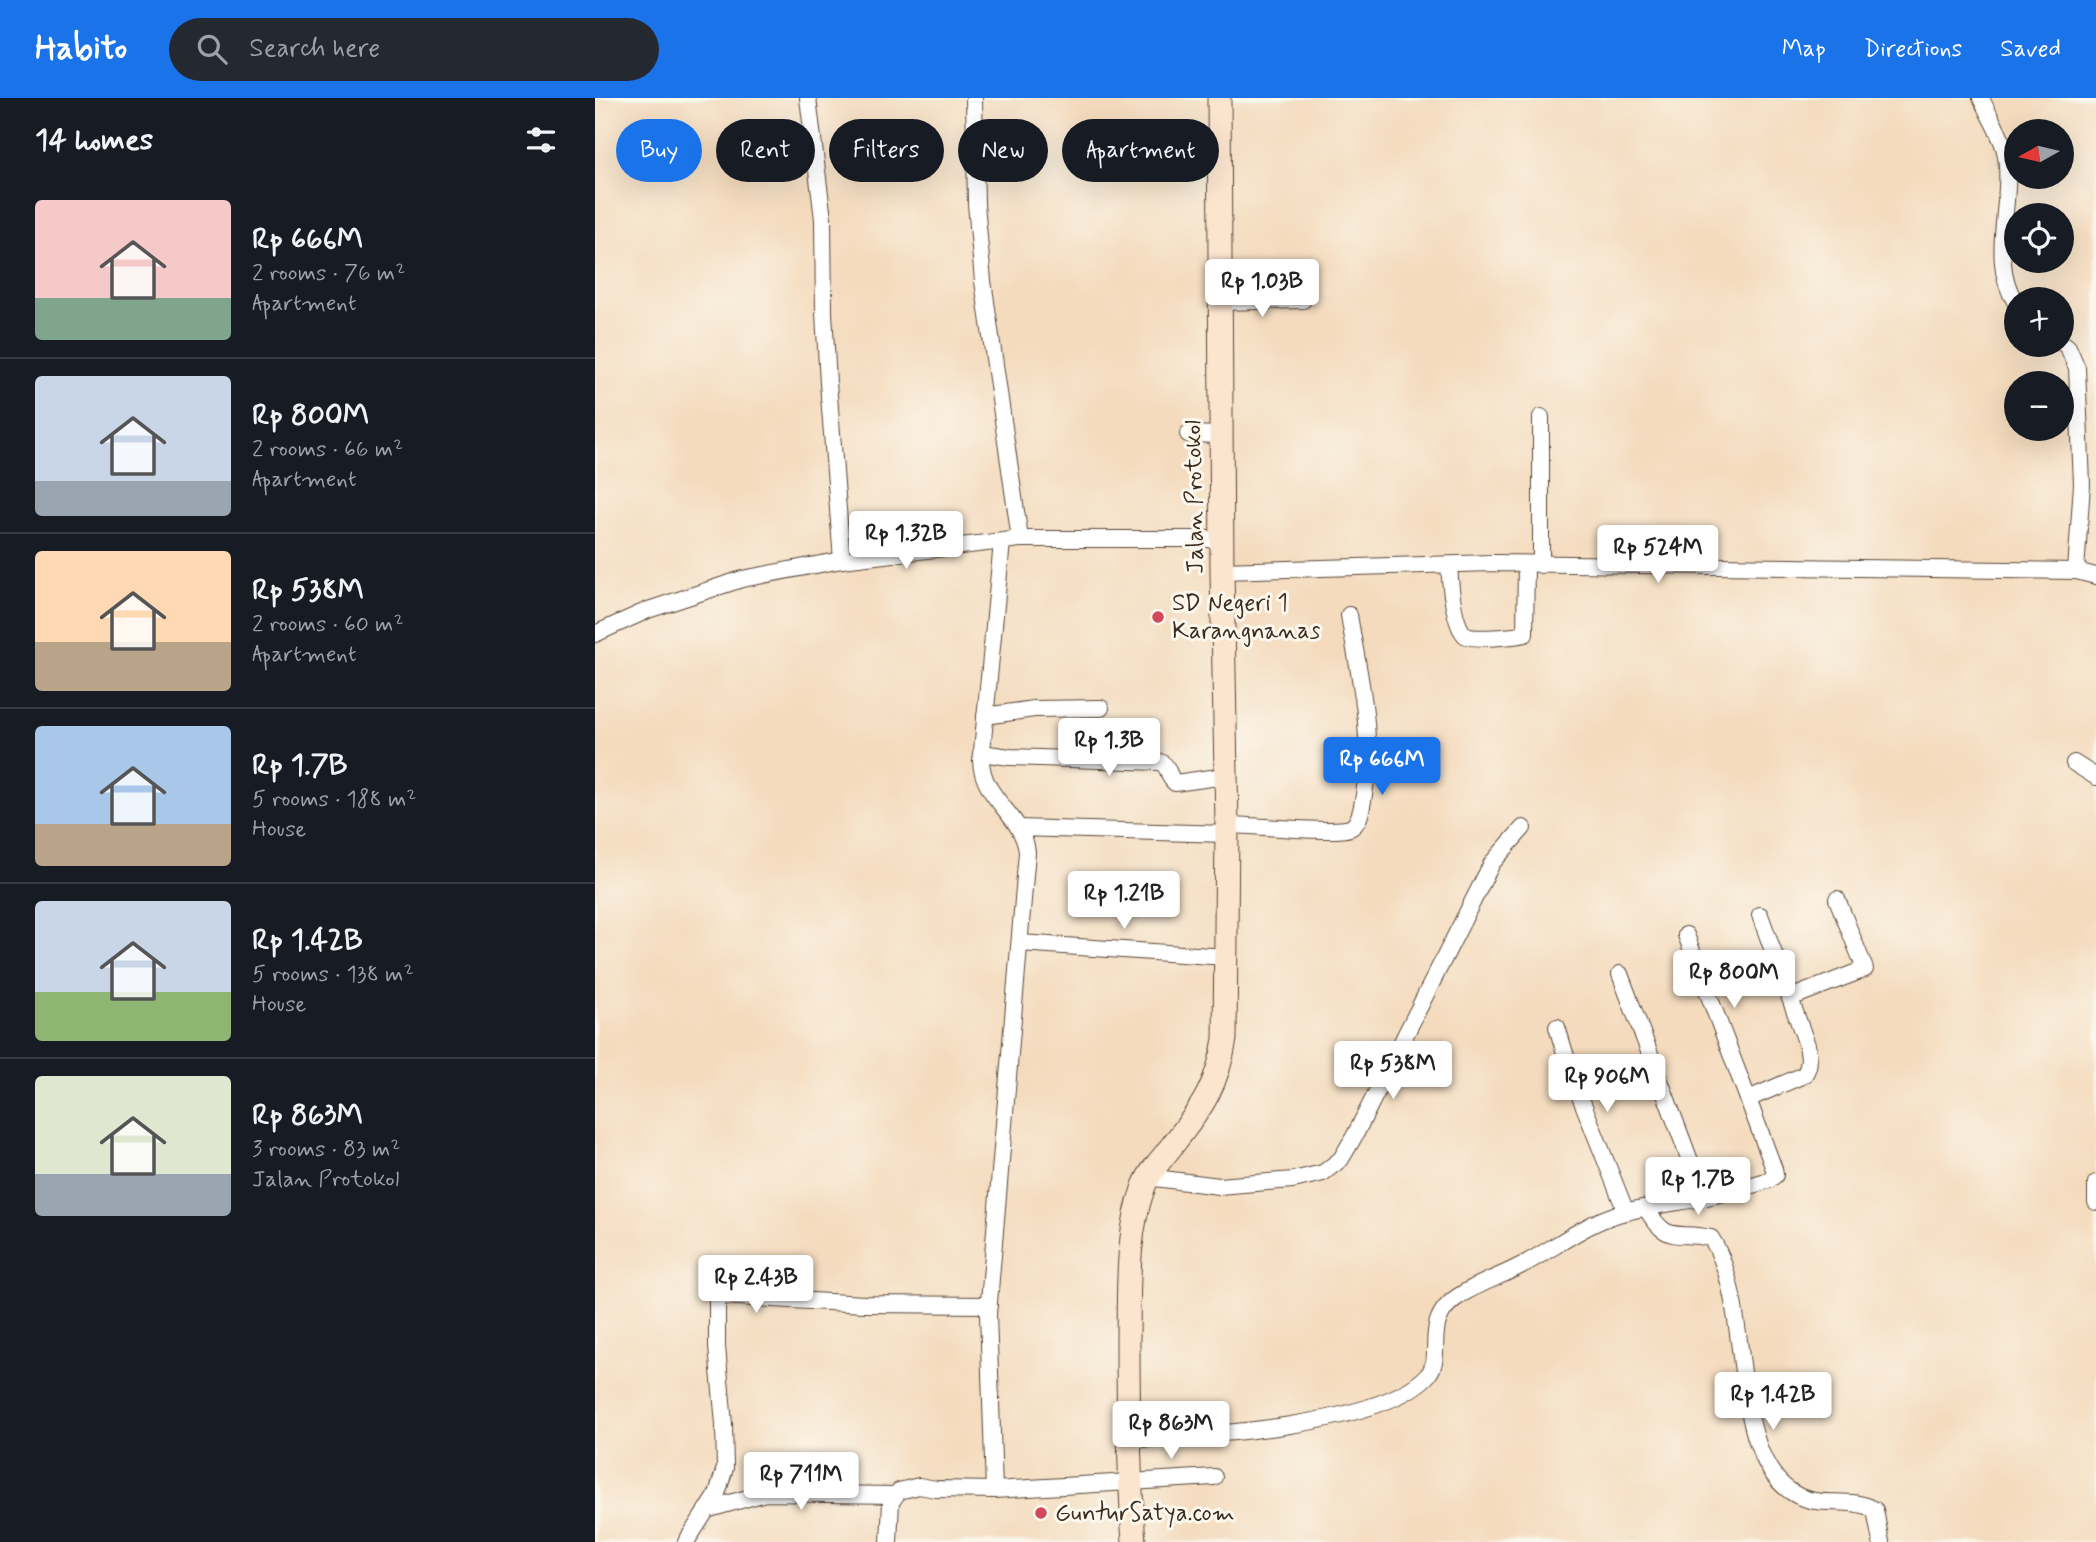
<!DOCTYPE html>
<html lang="en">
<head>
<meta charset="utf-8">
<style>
  :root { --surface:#171b24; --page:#242831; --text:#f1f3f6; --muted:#9ea1a6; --line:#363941; --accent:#1a73e8 }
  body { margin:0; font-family:Mynerve,sans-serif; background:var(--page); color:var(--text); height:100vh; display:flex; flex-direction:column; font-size:26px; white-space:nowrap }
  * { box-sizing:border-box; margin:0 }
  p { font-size:23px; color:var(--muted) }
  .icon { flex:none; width:38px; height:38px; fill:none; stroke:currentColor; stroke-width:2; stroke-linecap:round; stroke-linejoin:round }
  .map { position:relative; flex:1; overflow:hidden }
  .details { display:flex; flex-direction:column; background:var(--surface); width:595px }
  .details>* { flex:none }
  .top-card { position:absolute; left:21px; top:21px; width:665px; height:63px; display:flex; gap:14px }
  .needle { width:46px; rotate:262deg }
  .buttons { position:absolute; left:1409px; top:21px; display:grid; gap:14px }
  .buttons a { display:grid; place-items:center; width:70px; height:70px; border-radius:50%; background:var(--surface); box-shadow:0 7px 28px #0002; font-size:35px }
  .price { position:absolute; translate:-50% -60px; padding:0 16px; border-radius:7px; background:#fff; color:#222; font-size:23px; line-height:46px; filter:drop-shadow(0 2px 4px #0008) }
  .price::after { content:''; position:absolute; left:50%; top:42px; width:21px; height:16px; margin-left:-10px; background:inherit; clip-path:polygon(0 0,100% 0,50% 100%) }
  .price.on { background:var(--accent); color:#fff }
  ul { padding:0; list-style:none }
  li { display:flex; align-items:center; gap:21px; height:175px; padding:0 35px }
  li+li { border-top:2px solid var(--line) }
  li span { display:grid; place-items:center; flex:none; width:196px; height:140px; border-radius:7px; color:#555 }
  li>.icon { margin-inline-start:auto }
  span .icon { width:84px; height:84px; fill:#fffc; stroke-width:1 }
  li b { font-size:30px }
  h2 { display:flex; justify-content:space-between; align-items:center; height:84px; padding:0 35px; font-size:30px }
  .pill { padding:0 24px; border-radius:32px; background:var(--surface); box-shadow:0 7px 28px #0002; font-size:24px; line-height:63px }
  .pill.on { background:var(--accent); color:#fff }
  header { display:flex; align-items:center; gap:42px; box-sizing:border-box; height:98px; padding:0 35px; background:var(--accent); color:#fff }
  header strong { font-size:33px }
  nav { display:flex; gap:38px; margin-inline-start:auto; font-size:24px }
  .search { width:490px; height:63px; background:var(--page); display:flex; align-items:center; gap:18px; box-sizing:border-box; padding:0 24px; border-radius:38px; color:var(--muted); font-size:26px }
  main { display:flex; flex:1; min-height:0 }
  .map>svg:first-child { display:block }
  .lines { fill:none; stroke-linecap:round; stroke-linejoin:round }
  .street-casing { stroke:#574536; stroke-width:18 }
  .secondary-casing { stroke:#574536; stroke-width:25 }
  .street { stroke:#fff; stroke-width:16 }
  .secondary { stroke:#fce5cf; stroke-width:23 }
  .poi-dot { fill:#d1495b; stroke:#fbf7ec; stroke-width:2.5 }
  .labels { text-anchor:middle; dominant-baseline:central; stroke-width:6; stroke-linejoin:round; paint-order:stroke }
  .street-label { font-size:24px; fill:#3b2a1e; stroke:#fbf7ec }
  .poi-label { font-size:24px; fill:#3b2a1e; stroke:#fbf7ec; text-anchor:start }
</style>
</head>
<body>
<header>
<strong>Habito</strong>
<div class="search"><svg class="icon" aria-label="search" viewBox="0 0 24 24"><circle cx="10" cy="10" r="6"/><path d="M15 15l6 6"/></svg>Search here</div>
<nav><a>Map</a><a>Directions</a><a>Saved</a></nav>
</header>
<main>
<section class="details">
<h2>14 homes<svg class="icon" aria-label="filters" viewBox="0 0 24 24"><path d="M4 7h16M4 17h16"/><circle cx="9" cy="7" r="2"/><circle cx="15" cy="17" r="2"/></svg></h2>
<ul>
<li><span style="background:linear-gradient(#f6c9c9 70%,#7fa58c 0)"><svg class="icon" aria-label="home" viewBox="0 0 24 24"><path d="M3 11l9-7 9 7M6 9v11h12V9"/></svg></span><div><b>Rp 666M</b><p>2 rooms · 76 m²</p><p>Apartment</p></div></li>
<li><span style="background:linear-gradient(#c9d6e8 75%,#9aa5b1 0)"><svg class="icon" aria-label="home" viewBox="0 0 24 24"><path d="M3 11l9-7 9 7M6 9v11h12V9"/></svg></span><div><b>Rp 800M</b><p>2 rooms · 66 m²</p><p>Apartment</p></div></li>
<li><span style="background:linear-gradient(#ffd9b3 65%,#b9a48a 0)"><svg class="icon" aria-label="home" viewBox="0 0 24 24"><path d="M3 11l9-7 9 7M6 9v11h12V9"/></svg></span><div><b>Rp 538M</b><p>2 rooms · 60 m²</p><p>Apartment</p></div></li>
<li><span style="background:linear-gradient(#a9c7e8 70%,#b9a48a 0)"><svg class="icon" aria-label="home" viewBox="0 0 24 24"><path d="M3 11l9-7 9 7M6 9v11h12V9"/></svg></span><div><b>Rp 1.7B</b><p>5 rooms · 188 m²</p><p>House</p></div></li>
<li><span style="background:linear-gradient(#c9d6e8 65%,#8fb573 0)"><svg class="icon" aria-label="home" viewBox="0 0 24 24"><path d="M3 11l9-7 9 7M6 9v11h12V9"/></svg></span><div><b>Rp 1.42B</b><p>5 rooms · 138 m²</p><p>House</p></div></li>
<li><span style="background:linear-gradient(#dfe7d0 70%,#9aa5b1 0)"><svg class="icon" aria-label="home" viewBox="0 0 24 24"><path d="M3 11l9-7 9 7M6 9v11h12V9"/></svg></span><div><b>Rp 863M</b><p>3 rooms · 83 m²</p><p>Jalan Protokol</p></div></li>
</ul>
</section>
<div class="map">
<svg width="1501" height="1444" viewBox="0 0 1501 1444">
  <rect width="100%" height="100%" fill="#fbf7ec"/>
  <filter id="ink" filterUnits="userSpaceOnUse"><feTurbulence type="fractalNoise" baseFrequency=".0143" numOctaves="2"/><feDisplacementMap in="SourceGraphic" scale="14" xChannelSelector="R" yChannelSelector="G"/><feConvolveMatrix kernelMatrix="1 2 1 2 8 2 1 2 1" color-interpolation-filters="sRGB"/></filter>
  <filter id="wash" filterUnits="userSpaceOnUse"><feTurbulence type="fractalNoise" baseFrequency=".00686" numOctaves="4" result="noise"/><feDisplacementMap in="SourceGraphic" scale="28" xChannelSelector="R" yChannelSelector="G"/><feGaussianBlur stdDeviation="1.57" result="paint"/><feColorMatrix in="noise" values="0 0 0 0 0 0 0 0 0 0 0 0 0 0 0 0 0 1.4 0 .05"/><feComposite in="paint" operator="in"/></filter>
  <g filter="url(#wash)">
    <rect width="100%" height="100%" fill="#f4dbbe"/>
  </g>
  <g filter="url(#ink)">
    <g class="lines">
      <defs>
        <g id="street">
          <path d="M213,0L228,121L229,215L233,285L247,462"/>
          <path d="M379,0L381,106L388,183L425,441"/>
          <path d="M1386,0C1393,16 1404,33 1409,49C1422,98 1391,160 1421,205"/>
          <path d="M625,204L708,202"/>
          <path d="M1466,244L1473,249L1482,270L1487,386L1481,473"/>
          <path d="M946,319V467"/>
          <path d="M593,336L626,337"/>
          <path d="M407,444L386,663C388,702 428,717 432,754L393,1216L399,1392L619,1379"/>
          <path d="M854,467C855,483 858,526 870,537C876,543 921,538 930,536L931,467"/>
          <path d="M627,473L898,465L1481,473L1501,478"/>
          <path d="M0,536L53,512L147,481L247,462L425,441H628"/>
          <path d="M390,618L439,611L506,610"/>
          <path d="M386,655L415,659L565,664C575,668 572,678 580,685L630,678"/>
          <path d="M1479,665L1501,679"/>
          <path d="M632,727C656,727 739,736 755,730C766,725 767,707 769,697C779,633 764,579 754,517"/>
          <path d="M424,730L632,736"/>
          <path d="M1091,837L1153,1001"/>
          <path d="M425,845L631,859"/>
          <path d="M1025,876L1109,1100"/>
          <path d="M1195,900L1270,871L1242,801"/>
          <path d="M962,929L977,978L1031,1114"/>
          <path d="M552,1079L624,1088L698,1082L728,1075L746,1061L760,1037L897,765L928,730"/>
          <path d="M1501,1085V1104"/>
          <path d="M1051,1110C1073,1148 1081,1132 1116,1140C1159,1205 1132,1355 1198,1395C1225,1412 1254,1397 1280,1412L1286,1444"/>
          <path d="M533,1342C605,1338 781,1329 831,1279C853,1257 822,1223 867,1196C885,1185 906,1178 925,1168C957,1152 989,1126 1023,1116C1050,1108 1079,1105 1107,1100C1130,1095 1152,1089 1174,1082L1180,1077L1179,1071L1153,1001L1209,977C1216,967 1214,958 1212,947L1165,817"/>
          <path d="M111,1412L170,1395L299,1397"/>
          <path d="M91,1444L122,1396L130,1370L129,1326L122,1249V1203L125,1198L270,1206L394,1207"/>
          <path d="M294,1444L296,1404L304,1393L324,1388L341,1391L399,1392"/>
        </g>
        <path id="secondary" d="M539,1444C534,1376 533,1309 533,1241C534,1189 531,1138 549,1088C555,1072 569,1059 579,1045C607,1010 623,986 630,941L632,727L627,473L624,0"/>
      </defs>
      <use href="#street" class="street-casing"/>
      <use href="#secondary" class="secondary-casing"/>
      <use href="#street" class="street"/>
      <use href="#secondary" class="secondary"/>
    </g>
  </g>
  <g class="poi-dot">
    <circle cx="563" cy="519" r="7"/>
    <circle cx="446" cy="1415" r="7"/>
  </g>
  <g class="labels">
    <g class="street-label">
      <text transform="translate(600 399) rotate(-91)">Jalan Protokol</text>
    </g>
    <g class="poi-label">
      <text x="577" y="505">SD Negeri 1<tspan x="577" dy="28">Karangnanas</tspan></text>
      <text x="460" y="1415">GunturSatya.com</text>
    </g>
  </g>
</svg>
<div class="buttons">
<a><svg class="needle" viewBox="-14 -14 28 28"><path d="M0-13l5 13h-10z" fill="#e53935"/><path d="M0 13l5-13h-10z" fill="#9ea1a6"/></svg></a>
<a><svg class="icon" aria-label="locate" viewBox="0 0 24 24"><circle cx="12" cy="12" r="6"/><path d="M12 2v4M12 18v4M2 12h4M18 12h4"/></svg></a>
<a>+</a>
<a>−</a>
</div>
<b class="price" style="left:667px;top:221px">Rp 1.03B</b>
<b class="price" style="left:311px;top:473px">Rp 1.32B</b>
<b class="price" style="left:1063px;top:487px">Rp 524M</b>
<b class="price" style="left:514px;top:680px">Rp 1.3B</b>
<b class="price on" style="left:787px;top:699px">Rp 666M</b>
<b class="price" style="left:529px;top:833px">Rp 1.21B</b>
<b class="price" style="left:1139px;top:912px">Rp 800M</b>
<b class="price" style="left:798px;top:1003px">Rp 538M</b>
<b class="price" style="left:1012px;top:1016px">Rp 906M</b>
<b class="price" style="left:1103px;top:1119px">Rp 1.7B</b>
<b class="price" style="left:161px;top:1217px">Rp 2.43B</b>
<b class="price" style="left:1178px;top:1334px">Rp 1.42B</b>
<b class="price" style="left:576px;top:1363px">Rp 863M</b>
<b class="price" style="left:206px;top:1414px">Rp 711M</b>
<div class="top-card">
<a class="pill on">Buy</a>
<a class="pill">Rent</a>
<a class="pill">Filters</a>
<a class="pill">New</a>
<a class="pill">Apartment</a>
</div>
</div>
</main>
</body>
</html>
